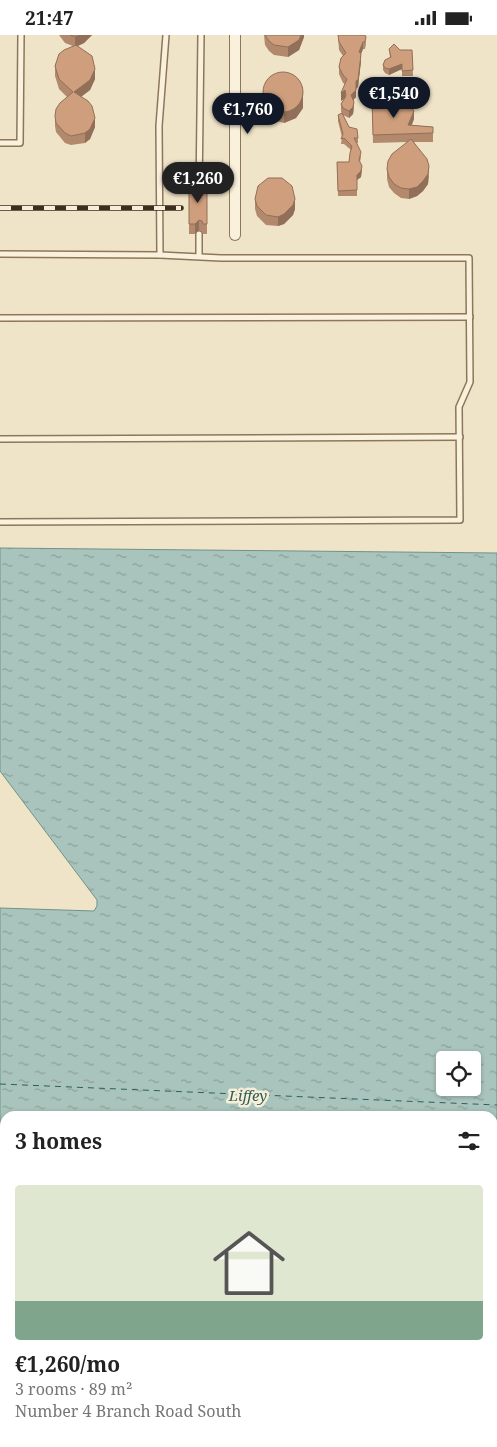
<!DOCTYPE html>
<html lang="en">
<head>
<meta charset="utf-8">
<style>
  :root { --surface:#fff; --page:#f2f2f2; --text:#222; --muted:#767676; --accent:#111827 }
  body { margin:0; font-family:"Noto Serif",serif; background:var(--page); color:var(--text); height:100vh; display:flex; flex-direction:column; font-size:19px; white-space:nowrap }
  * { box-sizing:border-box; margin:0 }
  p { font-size:16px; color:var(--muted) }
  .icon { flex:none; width:28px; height:28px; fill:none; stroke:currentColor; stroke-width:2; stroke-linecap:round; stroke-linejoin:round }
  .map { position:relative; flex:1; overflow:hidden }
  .panel { position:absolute; left:0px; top:1076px; width:498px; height:336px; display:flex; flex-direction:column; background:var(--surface); border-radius:15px 15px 0 0; box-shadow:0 1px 4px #0004 }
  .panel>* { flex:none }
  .controls { position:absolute; left:436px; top:1016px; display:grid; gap:10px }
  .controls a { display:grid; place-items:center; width:45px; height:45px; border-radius:5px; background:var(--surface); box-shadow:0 1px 4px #0004; font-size:25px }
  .price { position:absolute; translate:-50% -42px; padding:0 11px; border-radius:18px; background:var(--accent); color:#fff; font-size:16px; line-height:32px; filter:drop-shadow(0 1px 2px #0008) }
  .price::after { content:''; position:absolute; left:50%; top:30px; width:15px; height:11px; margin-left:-8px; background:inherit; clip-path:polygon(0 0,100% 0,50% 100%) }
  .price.current { background:#222; color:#fff }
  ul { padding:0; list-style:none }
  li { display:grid; align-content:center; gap:10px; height:265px; padding:0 15px }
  li span { display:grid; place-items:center; height:155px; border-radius:5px; color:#555 }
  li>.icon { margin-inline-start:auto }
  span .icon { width:90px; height:90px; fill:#fffc; stroke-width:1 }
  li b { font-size:21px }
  h2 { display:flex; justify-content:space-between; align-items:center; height:60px; padding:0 15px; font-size:21px }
  .status { display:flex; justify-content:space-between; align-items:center; height:35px; padding:0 25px; background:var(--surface); direction:ltr }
  .status svg { height:14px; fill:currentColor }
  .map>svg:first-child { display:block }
  .water { fill:url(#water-ripples); stroke:#6f938a; fill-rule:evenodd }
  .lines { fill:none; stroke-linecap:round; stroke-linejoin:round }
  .ferry { stroke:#2f5d5a; stroke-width:1; stroke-dasharray:6 5; stroke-linecap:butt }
  .lane-casing { stroke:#8d765c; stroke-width:8 }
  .street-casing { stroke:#8d765c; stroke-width:12 }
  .lane { stroke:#faf1dc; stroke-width:5 }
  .street { stroke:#faf1dc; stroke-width:10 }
  .rail-casing { stroke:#3d2e20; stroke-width:5.5 }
  .rail { stroke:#f7eed8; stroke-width:4; stroke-dasharray:11; stroke-linecap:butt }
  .wall { fill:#b2896c }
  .shaded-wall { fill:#916f58 }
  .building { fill:#cf9f7d; stroke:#916f58 }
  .labels { text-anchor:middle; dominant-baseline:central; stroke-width:5; stroke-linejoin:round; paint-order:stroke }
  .water-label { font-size:15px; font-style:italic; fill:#2f5d5a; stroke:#f7eed8 }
</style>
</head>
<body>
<div class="status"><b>21:47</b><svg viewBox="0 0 49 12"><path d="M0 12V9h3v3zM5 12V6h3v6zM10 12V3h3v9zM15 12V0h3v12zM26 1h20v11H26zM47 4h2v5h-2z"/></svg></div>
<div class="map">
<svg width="497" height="1412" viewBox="0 0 497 1412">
  <defs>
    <pattern id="water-ripples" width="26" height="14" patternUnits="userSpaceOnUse" patternTransform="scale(1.25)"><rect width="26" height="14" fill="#a9c4bc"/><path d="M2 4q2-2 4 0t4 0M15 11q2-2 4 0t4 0" fill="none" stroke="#8ba098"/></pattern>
  </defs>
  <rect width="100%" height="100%" fill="#f0e4c8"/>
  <path class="water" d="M0,513L497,518V1288H492V1081H5V1243H0V873L94,876L97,871V865L0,736ZM445,1025H472V1052H445Z"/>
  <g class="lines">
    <path class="ferry" d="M0,1049L497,1070"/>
    <defs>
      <g id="lane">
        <path d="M0,108H20L21,0"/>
        <path d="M199,157L201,0"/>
        <path d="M0,219L160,220L221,223H469L470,347L459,372L460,485L0,487"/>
        <path d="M160,220L159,91L166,0"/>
        <path d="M199,220V199"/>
        <path d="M0,283L470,282"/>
        <path d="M0,404L460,402"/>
        <path d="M0,1266H5"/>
        <path d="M492,1320H497"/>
        <path d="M0,1392L5,1393"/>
        <path d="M146,1408L189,1412"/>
      </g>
      <path id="street" d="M235,200V0"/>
    </defs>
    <use href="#lane" class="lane-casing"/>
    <use href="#street" class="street-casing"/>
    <use href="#lane" class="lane"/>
    <use href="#street" class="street"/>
    <defs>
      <path id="rail" d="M0,173H181"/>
    </defs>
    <use href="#rail" class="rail-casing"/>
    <use href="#rail" class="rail"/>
  </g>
  <g class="wall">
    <path d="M59,0H92L84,8L78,11L95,44L90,55L81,62L95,92L90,104L85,108L71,110L65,108L56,97L55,91V81L67,62L59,54L55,41V31L73,11L65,8Z"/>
    <path d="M264,0H304V2L299,15L288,22L274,20L269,16L265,10Z"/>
    <path d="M338,0H365L366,9L365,14H363L361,19V26L358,52L356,53V62L353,65L354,74L353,79L349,83L343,80L349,92L358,103V108H357L361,122L360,127L362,136L361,142L357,145V161H338L337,127H349L351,115L344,109H341L342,102L338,86V80L342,79L341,76V69L345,63L341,66L345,49L343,48L339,39V32L343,21L339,15Z"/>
    <path d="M389,14L400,15H412L413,41H402V34L389,40L385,38L383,35V30L390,22Z"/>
    <path d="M262,59L303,66V73L296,83L284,88L272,85L267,81L262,69Z"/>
    <path d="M372,65L403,72L414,84L412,90L433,92V107H414L429,141L428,149L423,156L417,161L409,164L401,163L394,158L389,152L387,144V134L407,107L373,108Z"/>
    <path d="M189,148L199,152L207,148V199H203L202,196L199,195L195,199H189Z"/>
    <path d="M255,164L295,174L293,180L284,189L278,191L266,190L257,181L255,174Z"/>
  </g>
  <g class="shaded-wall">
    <path d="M80,0H92L84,8L75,12V2Z"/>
    <path d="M301,0H304V2L299,15L288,22V12Z"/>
    <path d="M363,7V14L359,24V17Z"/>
    <path d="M361,19V26L358,52L356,54V46Z"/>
    <path d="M402,29V34L389,40V34Z"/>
    <path d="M95,34V44L90,55L74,67V57Z"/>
    <path d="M345,55V63L341,66V58Z"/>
    <path d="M356,55V62L351,68V60Z"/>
    <path d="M303,56V73L296,83L284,88V78Z"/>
    <path d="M354,67L353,79L349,83V76Z"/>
    <path d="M414,76V84L408,98V90Z"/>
    <path d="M95,83V92L90,104L85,108V98Z"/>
    <path d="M362,131L361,142L357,145V140Z"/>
    <path d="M429,131L428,149L423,156L417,161L409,164V154Z"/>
    <path d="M295,164V174L293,180L284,189L278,191V182Z"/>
    <path d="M199,185V195L195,199V189Z"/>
  </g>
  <g class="building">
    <path d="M70,0H80L75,2Z"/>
    <path d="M265,0H301L299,5L288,12L274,10L269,6Z"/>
    <path d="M338,0H365L366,2L365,7H363L359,17L361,19L358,45L356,46V55L351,60L354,67L353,72L349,76L343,73L341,69L346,61L345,55L341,58L347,44L343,40L339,32L341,23L346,18L339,7Z"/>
    <path d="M394,9L400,15H412L413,35L402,36V29L389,34L385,33L383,30L385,25L391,22L389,14Z"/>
    <path d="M76,10L92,21L95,34L90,45L74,57L88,66L92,71L95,83L90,94L85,98L71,101L65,98L56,88L55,81L56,74L60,68L73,57L59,44L55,31L59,19L64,15Z"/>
    <circle cx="283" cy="57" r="20"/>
    <path d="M402,64L403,72H411L414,76L408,90L433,92V98L373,100L372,65Z"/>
    <path d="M342,78L349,92L357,94L358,103H354L361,117L359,125L362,131L361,136L357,140V155L338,156L337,127H349L350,118L352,111L344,103L341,104L343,99L338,80Z"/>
    <path d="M411,104L427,124L429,131L428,139L423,146L417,152L409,154L401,153L394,149L389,142L387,134L388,126L392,119Z"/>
    <path d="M268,143H282L292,151L295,164L293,170L284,179L278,182L266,180L257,171L255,164L258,151Z"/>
    <path d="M189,148H195L196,152H199L203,148H207V189H203L202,186L199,185L195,189H189Z"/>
  </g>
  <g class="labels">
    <g class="water-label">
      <text x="248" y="1060">Liffey</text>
    </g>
  </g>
</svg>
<div class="controls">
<a><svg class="icon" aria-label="locate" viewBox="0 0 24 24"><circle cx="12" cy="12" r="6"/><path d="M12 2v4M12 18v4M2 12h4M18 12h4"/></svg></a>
</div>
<b class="price" style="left:394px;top:84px">€1,540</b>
<b class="price" style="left:248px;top:100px">€1,760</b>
<b class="price current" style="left:198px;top:169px">€1,260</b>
<section class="panel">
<h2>3 homes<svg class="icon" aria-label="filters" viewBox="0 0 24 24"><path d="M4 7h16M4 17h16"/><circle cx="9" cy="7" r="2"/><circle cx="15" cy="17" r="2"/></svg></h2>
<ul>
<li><span style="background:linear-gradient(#dfe7d0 75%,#7fa58c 0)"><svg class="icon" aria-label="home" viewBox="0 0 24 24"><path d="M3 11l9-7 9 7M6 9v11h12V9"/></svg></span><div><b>€1,260/mo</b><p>3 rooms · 89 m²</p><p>Number 4 Branch Road South</p></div></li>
</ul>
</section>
</div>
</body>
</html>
